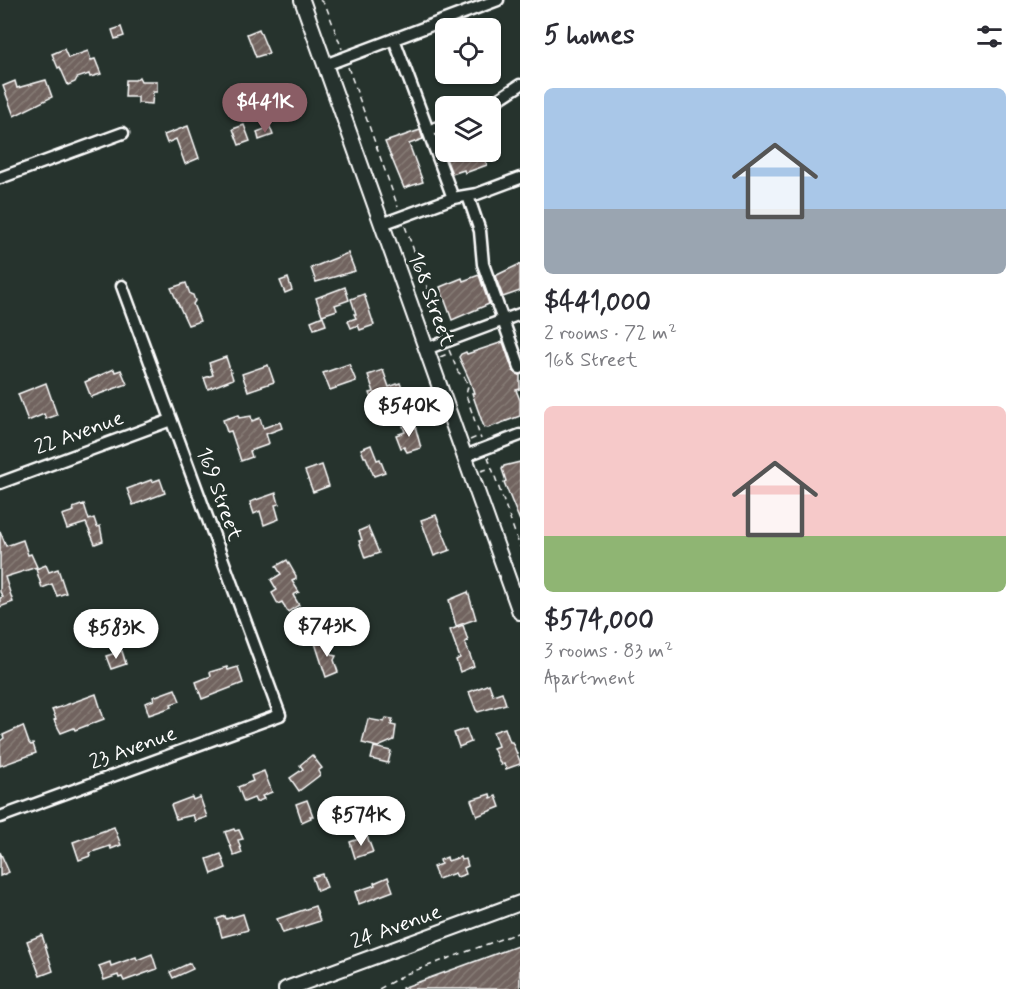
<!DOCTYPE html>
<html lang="en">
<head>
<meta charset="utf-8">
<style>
  :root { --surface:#fff; --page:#f7f7f7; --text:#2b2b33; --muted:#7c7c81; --accent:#8a5d65 }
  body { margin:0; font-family:Mynerve,sans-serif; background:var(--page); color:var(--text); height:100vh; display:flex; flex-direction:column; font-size:22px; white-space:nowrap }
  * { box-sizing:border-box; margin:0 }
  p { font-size:20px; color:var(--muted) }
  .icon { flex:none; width:33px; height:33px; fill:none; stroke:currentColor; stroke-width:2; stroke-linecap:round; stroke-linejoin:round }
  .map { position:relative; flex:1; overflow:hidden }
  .sheet { display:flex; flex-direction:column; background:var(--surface); width:510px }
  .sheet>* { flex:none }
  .tools { position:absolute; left:435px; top:18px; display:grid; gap:12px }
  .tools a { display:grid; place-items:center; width:66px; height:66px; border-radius:9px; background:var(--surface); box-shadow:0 2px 4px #0004; font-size:30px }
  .price { position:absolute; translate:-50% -51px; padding:0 14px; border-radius:21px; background:#fff; color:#222; font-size:20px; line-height:39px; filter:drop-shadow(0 2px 3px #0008) }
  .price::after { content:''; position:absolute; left:50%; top:36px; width:18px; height:14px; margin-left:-9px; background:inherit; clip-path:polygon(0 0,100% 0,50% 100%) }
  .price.on { background:var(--accent); color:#fff }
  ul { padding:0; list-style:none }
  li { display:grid; align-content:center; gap:12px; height:318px; padding:0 24px }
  li span { display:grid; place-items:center; height:186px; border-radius:9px; color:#555 }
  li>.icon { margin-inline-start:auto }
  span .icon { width:108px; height:108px; fill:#fffc; stroke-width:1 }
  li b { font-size:26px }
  h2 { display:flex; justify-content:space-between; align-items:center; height:72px; padding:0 24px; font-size:26px }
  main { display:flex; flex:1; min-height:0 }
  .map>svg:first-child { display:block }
  .building { fill:url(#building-hatch); stroke:#fff; stroke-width:1.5 }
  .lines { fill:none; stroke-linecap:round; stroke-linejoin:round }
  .minor-casing { stroke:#fff; stroke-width:15 }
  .major-casing { stroke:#fff; stroke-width:18 }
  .path { stroke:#fff; stroke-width:1.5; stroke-dasharray:6 4.5; stroke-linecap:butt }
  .minor { stroke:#26332d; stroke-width:10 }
  .major { stroke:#26332d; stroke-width:14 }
  .labels { text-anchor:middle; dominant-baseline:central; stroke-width:6; stroke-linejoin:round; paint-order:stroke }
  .street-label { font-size:21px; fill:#fff; stroke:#26332d }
</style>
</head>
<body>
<main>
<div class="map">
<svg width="520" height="989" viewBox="0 0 520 989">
  <defs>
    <pattern id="building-hatch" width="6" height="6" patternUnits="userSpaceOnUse" patternTransform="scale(1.5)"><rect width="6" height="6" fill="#71645e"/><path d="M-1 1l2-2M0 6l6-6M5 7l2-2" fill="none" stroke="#867b76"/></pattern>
  </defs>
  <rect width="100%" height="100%" fill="#26332d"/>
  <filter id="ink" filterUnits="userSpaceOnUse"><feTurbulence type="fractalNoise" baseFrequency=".0167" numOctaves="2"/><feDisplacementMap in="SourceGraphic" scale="12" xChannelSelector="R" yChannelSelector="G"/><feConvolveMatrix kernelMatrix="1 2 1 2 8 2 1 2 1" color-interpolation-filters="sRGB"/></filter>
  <g filter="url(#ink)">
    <g class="building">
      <path d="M121,27L124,36L115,39L112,30Z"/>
      <path d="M259,29L269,53L256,57L247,34Z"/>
      <path d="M64,49L68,58L88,51L91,60L95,59L101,74L90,77L89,74L77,78L75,82L68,85L60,67L58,68L52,54Z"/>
      <path d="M139,77L141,81H157V92H153L152,104L138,103V97H125L126,80H135Z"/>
      <path d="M46,80L52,97L14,116L3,86L15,81L17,88Z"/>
      <path d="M278,93L283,110L275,113L273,108L267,110L265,103L269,102L267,97Z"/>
      <path d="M244,125L250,141L239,145L233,129Z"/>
      <path d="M188,126L199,158L185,164L176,139L167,143L164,135Z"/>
      <path d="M270,127L273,135L259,140L257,132Z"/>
      <path d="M420,130L423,139L409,144L423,182L404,188L385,142Z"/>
      <path d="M455,152L456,155L465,152H483L487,165L465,173L464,170L452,174L445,156Z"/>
      <path d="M348,253L355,271L316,282L311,268Z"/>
      <path d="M520,264V291L503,297L495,276Z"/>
      <path d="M479,275L489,304L452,320L440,287L462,278L463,281Z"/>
      <path d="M288,278L292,290L285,293L280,281Z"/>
      <path d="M186,283L190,294L193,295L195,301L193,304L200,321L188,325L171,288Z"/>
      <path d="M345,287L349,300L335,305L337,310L322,315L316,298Z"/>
      <path d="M364,294L374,325L360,330L358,325L351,328L348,321L356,318L354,314H356L351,299Z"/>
      <path d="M323,316L326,325L314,329L311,321Z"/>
      <path d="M503,342L513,371L520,375V389L516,390L520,400V416L488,428L484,427L472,393H474L470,381L459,357L461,354L466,352L467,354Z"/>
      <path d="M226,357L233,379L208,389L204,378L213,375L209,363Z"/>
      <path d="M349,364L356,381L330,390L323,373Z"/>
      <path d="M268,365L274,382L248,391L242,374Z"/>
      <path d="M114,369L115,372L121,370L127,384L91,397L85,382Z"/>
      <path d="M383,370L389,387L400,383L405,396L395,399L394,397L374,404L370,393L374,392L368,375Z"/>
      <path d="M46,383L57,415L46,419L44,414L28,421L18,394Z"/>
      <path d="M238,415L239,418L251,416L252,421L260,418L263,428L280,422L282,428L266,434L269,443L267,445L250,451L252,457L241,461L231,431L227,432L223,420Z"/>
      <path d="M414,422L421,448L407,452L404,447L401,448L396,435L405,432L403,426Z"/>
      <path d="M371,445L377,460L380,459L385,472L374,476L366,457H364L361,449Z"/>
      <path d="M520,462V521L504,482L506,481L502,469L504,466Z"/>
      <path d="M322,465L329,486L313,492L305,471Z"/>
      <path d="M160,479L165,493L133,505L127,489L151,480L152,482Z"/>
      <path d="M276,493L279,504L275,505L279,519L264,525L260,511L254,514L250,502Z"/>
      <path d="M84,504L89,520L94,518L97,527L100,526L103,541L95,544L86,523L67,529L62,515L74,511L73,508Z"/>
      <path d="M436,515L450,550L434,556L421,520Z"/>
      <path d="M368,527L379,553L365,558L359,541L362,540L359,531Z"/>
      <path d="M0,531L6,546L23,540L28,555L31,554L37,567L5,577L13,602L0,607V598L3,597L0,592Z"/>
      <path d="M287,560L296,576V579L292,581L299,592L293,595L299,605L288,612L282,602L278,604L272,593L277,590L271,580L281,574L276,566Z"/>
      <path d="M46,565L49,572L58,569L66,593L57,596L52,584L42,588L36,569Z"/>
      <path d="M468,592L476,619L456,626L449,600Z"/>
      <path d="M463,625L468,641L465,642L474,666L460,672L456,660L460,658L450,630Z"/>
      <path d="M326,638L332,655L336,656L334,660L338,672L326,677L315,643Z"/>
      <path d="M122,651L126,664L111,669L106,656Z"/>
      <path d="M227,667L228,670L238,667L243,683L202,699L196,682L211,676L210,672Z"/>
      <path d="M489,684L493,695L502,692L506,704L478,712L476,710L469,692Z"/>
      <path d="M175,689L180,701L171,704L172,707L149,715L145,703L154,700L153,697Z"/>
      <path d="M96,694L104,719L75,730L74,728L61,733L54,720L56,719L52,710Z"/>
      <path d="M386,718L393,719L391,725L396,726L394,740L378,747L362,743L368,719L384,722Z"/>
      <path d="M23,726L29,743L31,745L33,744L36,753L0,766V741L4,738L3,735Z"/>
      <path d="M505,728L510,742H512L520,761V764L506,769L504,764L501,765L493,748L498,746L493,732Z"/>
      <path d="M466,729L471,742L459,747L454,733Z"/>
      <path d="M374,747L391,751L388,763L371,759Z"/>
      <path d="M312,755L322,768L318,771L320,775L299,791L290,778L303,769L300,765Z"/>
      <path d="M264,771L272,792L262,796L264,799L256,802L254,798L244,802L238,787L253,781L251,776Z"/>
      <path d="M490,794L491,798L496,796L500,807L477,816L471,800Z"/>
      <path d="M192,797L193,800L200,797L207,817L195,821L193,815L176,819L171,805Z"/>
      <path d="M307,800L313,816H310L311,818L302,822L296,804Z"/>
      <path d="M114,827L121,845L111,849L110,846L89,853L90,856L79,860L73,842Z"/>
      <path d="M234,829L235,831L239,830L243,839L238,840L242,853L234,856L225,832Z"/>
      <path d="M367,836L373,852L355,858L350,842Z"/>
      <path d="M0,852L9,872L0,876Z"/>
      <path d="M221,854L226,868L212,874L207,859Z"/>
      <path d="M447,857L448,861L460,857L461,860L466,859L468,866L464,868L466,874L457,877L455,873L438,879L433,867L441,864L440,860Z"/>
      <path d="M322,874L327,887L317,891L312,877Z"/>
      <path d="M388,877L393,891L359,904L355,892L375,885L374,883Z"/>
      <path d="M315,906L320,921L283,933L277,919Z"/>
      <path d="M243,914L248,930L222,937L217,919L225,916L226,919Z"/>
      <path d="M42,935L53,971L40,976L27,941Z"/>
      <path d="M520,945V989H402V988Z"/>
      <path d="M152,954L157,969L124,981L122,977L119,978L118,975L104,980L99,966L110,962L111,966L136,957L137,960Z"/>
      <path d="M190,963L193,969L173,978L170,972Z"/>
    </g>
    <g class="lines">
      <defs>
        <g id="minor">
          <path d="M394,39L453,198"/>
          <path d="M325,65L498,0"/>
          <path d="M488,106L520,85"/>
          <path d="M428,131L446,124"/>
          <path d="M0,178L123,133"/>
          <path d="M468,196L480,231L483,264L520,368"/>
          <path d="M382,224L453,198L477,194L520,178"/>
          <path d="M426,349L520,314"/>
          <path d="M465,456L520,435"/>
          <path d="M0,483L171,420"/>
          <path d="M0,817L280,715L122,286"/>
        </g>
        <g id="major">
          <path d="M302,0L520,612"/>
          <path d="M286,989L520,903"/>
        </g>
      </defs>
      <use href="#minor" class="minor-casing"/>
      <use href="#major" class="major-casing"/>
      <g class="path">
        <path d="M320,0L326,6L342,49"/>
        <path d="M348,67L398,207"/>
        <path d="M405,226L443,331"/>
        <path d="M449,350L458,372L465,378L468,386L466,395L481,439"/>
        <path d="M440,357L450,353"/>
        <path d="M470,440L479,436"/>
        <path d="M488,457L520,547"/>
        <path d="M481,471L491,468"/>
        <path d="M379,989L406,974L520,932"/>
      </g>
      <use href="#minor" class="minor"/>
      <use href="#major" class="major"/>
    </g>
  </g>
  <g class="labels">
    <g class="street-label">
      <text transform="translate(431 299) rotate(70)">168 Street</text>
      <text transform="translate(79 433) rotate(-20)">22 Avenue</text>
      <text transform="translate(219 494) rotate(70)">169 Street</text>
      <text transform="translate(133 748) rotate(-20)">23 Avenue</text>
      <text transform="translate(396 927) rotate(-20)">24 Avenue</text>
    </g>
  </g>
</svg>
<div class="tools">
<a><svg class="icon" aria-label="locate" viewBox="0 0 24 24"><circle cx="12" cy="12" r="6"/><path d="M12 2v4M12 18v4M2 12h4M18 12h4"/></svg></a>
<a><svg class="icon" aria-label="layers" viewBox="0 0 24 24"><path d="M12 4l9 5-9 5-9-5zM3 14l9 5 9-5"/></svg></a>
</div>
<b class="price on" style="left:265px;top:134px">$441K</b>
<b class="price" style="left:409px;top:438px">$540K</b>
<b class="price" style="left:327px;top:658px">$743K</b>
<b class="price" style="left:116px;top:660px">$583K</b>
<b class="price" style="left:361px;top:847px">$574K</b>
</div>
<section class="sheet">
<h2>5 homes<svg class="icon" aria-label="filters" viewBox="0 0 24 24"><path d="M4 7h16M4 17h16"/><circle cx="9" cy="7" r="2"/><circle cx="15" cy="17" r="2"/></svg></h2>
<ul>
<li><span style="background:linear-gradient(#a9c7e8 65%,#9aa5b1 0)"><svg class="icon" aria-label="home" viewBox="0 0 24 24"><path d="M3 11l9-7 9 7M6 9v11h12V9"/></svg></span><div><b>$441,000</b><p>2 rooms · 72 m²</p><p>168 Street</p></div></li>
<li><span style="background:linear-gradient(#f6c9c9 70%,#8fb573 0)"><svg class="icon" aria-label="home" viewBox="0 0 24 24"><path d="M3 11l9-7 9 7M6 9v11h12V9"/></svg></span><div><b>$574,000</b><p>3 rooms · 83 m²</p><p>Apartment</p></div></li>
</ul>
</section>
</main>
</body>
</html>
